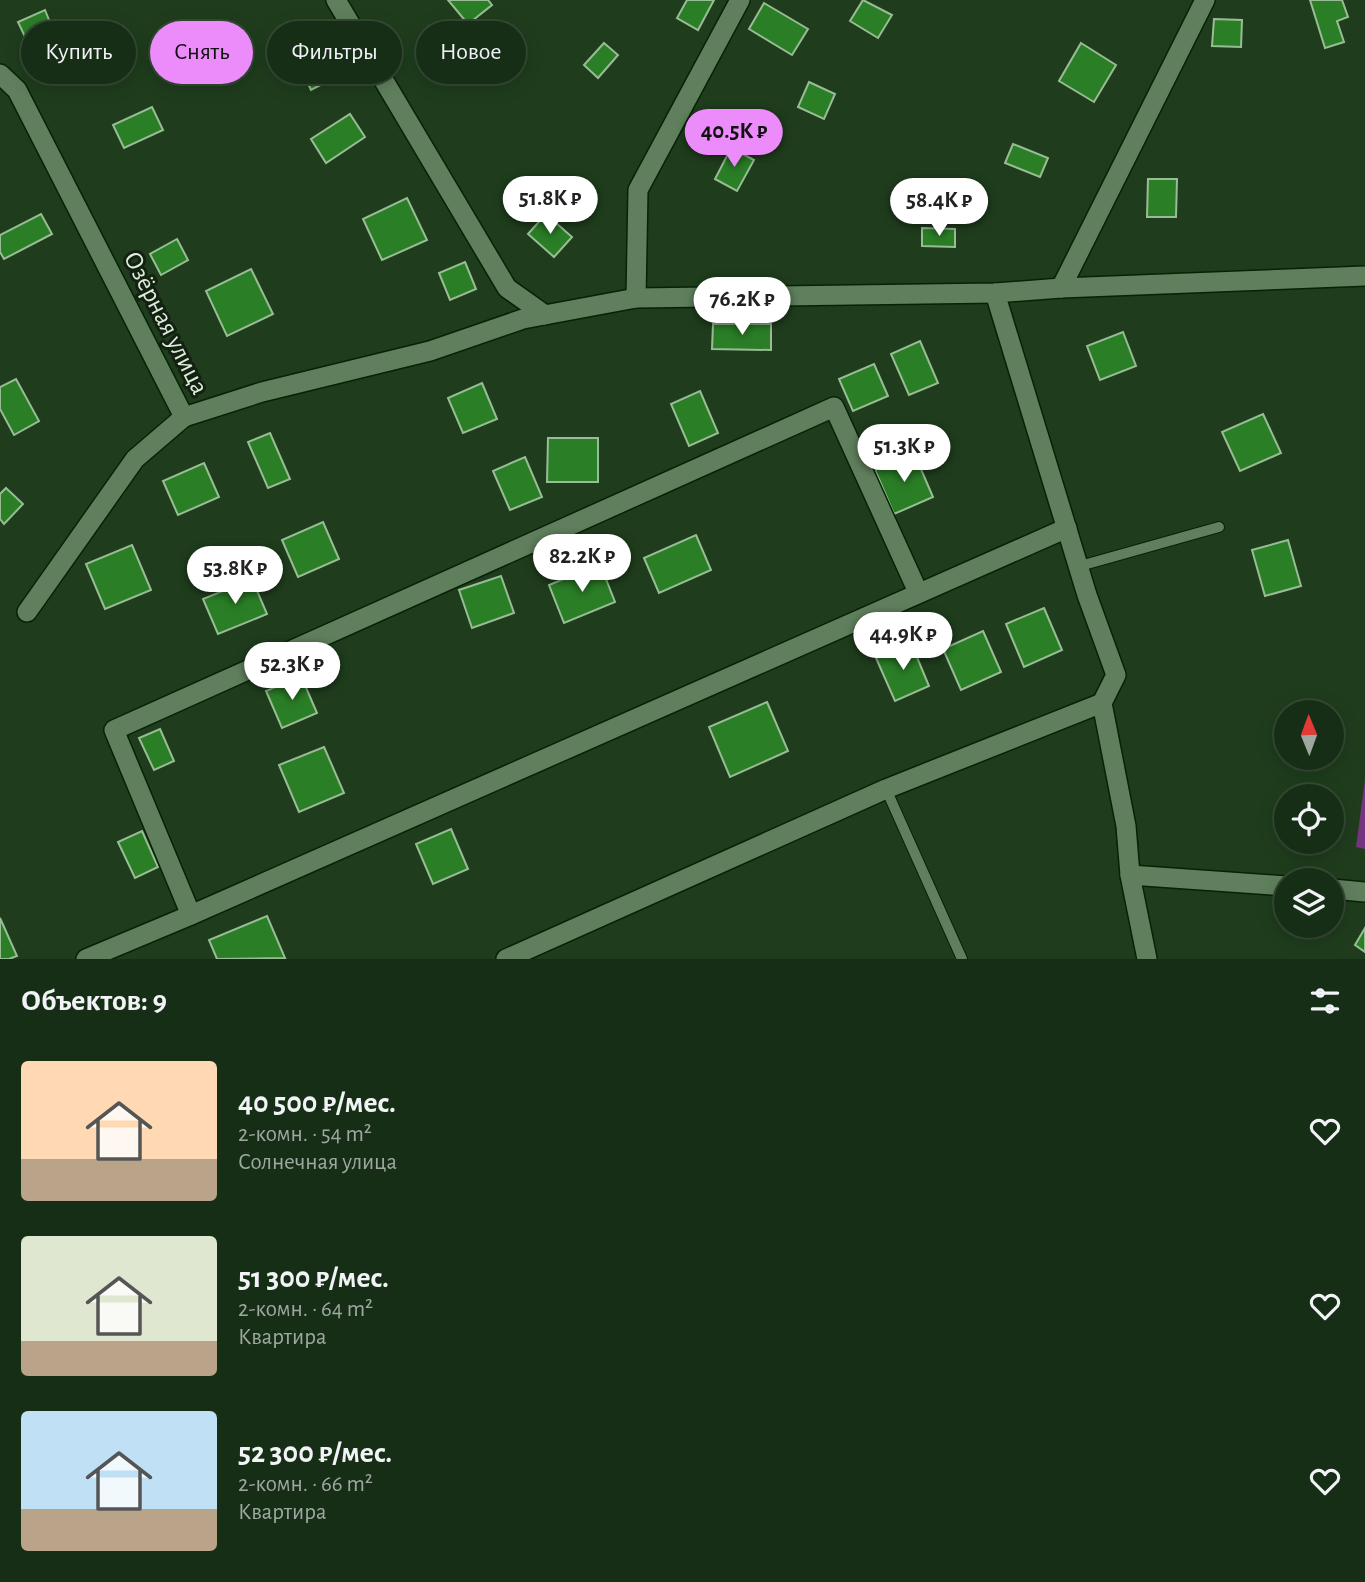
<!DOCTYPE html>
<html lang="ru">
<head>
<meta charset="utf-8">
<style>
  :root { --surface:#172e16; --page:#243a23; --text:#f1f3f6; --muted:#9ea8a1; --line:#364a35; --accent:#ec8cfa }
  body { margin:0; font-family:"Alegreya Sans",sans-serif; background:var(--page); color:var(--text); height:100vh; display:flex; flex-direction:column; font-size:26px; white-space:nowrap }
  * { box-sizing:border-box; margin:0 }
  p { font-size:23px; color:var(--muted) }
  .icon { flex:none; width:38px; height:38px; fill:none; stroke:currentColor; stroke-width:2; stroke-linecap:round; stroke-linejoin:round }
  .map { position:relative; height:959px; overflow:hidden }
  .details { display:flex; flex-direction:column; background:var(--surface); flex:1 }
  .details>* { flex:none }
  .banner { position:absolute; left:21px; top:21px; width:700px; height:63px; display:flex; gap:14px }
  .needle { width:46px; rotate:359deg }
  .tools { position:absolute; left:1274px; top:700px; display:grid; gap:14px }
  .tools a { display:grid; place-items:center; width:70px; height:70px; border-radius:50%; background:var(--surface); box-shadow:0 4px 18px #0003,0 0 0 2px var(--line); font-size:35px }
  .price { position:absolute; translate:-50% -60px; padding:0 16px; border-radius:24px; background:#fff; color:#222; font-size:23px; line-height:46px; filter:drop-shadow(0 2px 4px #0008) }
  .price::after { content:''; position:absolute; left:50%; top:42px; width:21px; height:16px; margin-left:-10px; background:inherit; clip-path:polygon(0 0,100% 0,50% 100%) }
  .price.active { background:var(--accent); color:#111 }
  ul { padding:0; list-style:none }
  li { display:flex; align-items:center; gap:21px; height:175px; padding:0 21px }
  li span { display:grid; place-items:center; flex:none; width:196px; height:140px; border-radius:7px; color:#555 }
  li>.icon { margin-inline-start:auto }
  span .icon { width:84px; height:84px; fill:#fffc; stroke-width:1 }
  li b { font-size:30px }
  h2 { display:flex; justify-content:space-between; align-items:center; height:84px; padding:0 21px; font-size:30px }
  .pill { padding:0 24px; border-radius:32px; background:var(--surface); box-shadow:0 4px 18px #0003,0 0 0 2px var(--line); font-size:24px; line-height:63px }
  .pill.active { background:var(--accent); color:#111 }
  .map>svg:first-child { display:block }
  .green { fill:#74347e }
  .building { fill:#2a7e26; stroke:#99bc96; stroke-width:2 }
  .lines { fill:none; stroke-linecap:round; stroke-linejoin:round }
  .lane-casing { stroke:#062305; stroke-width:12 }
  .street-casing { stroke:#062305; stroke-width:22 }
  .lane { stroke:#60805d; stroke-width:10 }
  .street { stroke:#60805d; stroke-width:19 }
  .labels { text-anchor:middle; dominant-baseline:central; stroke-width:6; stroke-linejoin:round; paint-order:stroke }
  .street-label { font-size:26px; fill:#dceeda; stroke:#132012 }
</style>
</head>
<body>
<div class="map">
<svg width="1365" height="959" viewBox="0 0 1365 959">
  <rect width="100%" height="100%" fill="#1f3d1d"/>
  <path class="green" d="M1365,779V849L1356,847Z"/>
  <g class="building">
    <path d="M448,0H488L492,5L468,24Z"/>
    <path d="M687,0H714L698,30L677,18Z"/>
    <path d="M863,0L892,15L878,38L850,21Z"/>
    <path d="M1310,0H1342L1348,17L1337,21L1344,42L1325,48Z"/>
    <path d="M764,3L808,29L792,55L749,29Z"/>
    <path d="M45,10L53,30L27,41L18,22Z"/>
    <path d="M1214,19L1242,20L1241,47L1212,46Z"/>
    <path d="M604,43L618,55L598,78L584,65Z"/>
    <path d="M1081,43L1116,65L1094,102L1059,81Z"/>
    <path d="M335,51L346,72L311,90L301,69Z"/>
    <path d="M809,82L835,94L824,119L798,107Z"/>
    <path d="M152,107L163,130L124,148L113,125Z"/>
    <path d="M350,114L365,137L326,163L311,139Z"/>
    <path d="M1013,144L1048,158L1040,177L1005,163Z"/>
    <path d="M731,148L754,160L737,191L715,179Z"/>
    <path d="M1148,179H1177L1176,217H1147Z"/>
    <path d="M407,198L427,240L382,260L363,219Z"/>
    <path d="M41,214L52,234L4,259L0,252V235Z"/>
    <path d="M546,214L572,237L554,257L528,234Z"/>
    <path d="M922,228L955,229V247L922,246Z"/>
    <path d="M177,239L188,260L161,275L150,254Z"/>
    <path d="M465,262L476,289L450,300L439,273Z"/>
    <path d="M251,269L273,314L227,336L206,291Z"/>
    <path d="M713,324H771V350L712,349Z"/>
    <path d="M1123,332L1136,366L1100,380L1087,346Z"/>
    <path d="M920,341L938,383L909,395L891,354Z"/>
    <path d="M874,364L888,396L853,411L839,379Z"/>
    <path d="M16,379L39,421L14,435L0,409V387Z"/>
    <path d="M482,383L497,419L463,433L448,398Z"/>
    <path d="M700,391L718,433L689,446L671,404Z"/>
    <path d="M1263,414L1281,453L1240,471L1222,432Z"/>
    <path d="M270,433L290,479L268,488L248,442Z"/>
    <path d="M548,438H598V482H547Z"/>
    <path d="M914,453L933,497L894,514L875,470Z"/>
    <path d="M525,457L542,497L510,510L493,471Z"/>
    <path d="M204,463L219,497L178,515L163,481Z"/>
    <path d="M6,488L23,504L4,524L0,519V494Z"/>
    <path d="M323,522L339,559L298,577L282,540Z"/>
    <path d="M696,535L711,570L659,593L644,558Z"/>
    <path d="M1288,540L1301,586L1265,596L1252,550Z"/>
    <path d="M132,545L151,590L105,609L86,564Z"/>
    <path d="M600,564L615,602L564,623L549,585Z"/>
    <path d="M501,576L514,613L472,628L459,590Z"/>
    <path d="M252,579L267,614L218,634L203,599Z"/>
    <path d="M1044,608L1062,650L1024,667L1006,624Z"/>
    <path d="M983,631L1001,672L961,690L943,649Z"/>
    <path d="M911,643L929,686L895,701L876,658Z"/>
    <path d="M301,676L317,713L282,728L266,691Z"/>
    <path d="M767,702L788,751L730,777L709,727Z"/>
    <path d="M160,729L174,761L154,770L139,738Z"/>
    <path d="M324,747L344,793L299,812L279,765Z"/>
    <path d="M451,829L468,869L433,884L416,844Z"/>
    <path d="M142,831L158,867L135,878L118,842Z"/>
    <path d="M267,916L285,958L217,959L209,940Z"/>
    <path d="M0,918L17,956L9,959H0Z"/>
    <path d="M1365,928V952L1355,945Z"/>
  </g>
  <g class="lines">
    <defs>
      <g id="lane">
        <path d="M1080,566L1219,527"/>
        <path d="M886,789L962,959"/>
      </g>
      <g id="street">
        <path d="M336,0L507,288L545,315"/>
        <path d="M0,74L17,90L184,417L262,392L430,351L523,319L636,298L995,293L1061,288L1365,276"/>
        <path d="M1061,288L1205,0"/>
        <path d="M995,293L1087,595L1116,675L1102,703L1126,826L1130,875L1147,959"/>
        <path d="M636,298L638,190L740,0"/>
        <path d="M27,612L135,459L184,417"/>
        <path d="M1130,875L1286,886"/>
        <path d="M1332,889L1365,892"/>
        <path d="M191,915L114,730L834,407L918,592"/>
        <path d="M86,959L191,915L1067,528"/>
        <path d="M506,959L886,789L1102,703"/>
      </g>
    </defs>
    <use href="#lane" class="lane-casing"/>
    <use href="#street" class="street-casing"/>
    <use href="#lane" class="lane"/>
    <use href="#street" class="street"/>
  </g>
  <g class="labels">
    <g class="street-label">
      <text transform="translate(166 323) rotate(63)">Озёрная улица</text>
    </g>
  </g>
</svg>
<div class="tools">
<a><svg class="needle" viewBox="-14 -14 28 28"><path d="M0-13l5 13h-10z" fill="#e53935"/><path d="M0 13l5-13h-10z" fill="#9ea8a1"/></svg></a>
<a><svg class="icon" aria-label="locate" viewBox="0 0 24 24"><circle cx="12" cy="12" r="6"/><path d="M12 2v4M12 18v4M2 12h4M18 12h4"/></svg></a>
<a><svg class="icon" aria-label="layers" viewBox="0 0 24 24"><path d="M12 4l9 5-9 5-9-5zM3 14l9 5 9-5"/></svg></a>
</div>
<b class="price active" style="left:734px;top:169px">40.5K ₽</b>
<b class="price" style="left:550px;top:236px">51.8K ₽</b>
<b class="price" style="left:939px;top:238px">58.4K ₽</b>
<b class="price" style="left:742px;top:337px">76.2K ₽</b>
<b class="price" style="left:904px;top:484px">51.3K ₽</b>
<b class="price" style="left:582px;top:594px">82.2K ₽</b>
<b class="price" style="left:235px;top:606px">53.8K ₽</b>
<b class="price" style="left:903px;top:672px">44.9K ₽</b>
<b class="price" style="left:292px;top:702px">52.3K ₽</b>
<div class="banner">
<a class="pill">Купить</a>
<a class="pill active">Снять</a>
<a class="pill">Фильтры</a>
<a class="pill">Новое</a>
</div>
</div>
<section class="details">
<h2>Объектов: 9<svg class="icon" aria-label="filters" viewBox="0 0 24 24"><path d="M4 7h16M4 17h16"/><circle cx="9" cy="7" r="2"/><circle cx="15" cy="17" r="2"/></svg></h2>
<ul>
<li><span style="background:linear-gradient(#ffd9b3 70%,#b9a48a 0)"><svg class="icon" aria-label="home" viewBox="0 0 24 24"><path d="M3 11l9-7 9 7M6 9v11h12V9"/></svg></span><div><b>40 500 ₽/мес.</b><p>2-комн. · 54 m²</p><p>Солнечная улица</p></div><svg class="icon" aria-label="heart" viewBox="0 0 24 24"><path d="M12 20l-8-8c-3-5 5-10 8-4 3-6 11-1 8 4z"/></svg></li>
<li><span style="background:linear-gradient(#dfe7d0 75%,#b9a48a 0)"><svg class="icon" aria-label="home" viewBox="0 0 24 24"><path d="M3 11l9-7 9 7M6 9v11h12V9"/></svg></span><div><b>51 300 ₽/мес.</b><p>2-комн. · 64 m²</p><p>Квартира</p></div><svg class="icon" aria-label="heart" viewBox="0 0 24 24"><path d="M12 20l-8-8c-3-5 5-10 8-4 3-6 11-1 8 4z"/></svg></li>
<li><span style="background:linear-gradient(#bfe0f5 70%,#b9a48a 0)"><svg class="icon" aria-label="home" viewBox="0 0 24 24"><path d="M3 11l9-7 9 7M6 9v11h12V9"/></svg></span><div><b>52 300 ₽/мес.</b><p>2-комн. · 66 m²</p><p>Квартира</p></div><svg class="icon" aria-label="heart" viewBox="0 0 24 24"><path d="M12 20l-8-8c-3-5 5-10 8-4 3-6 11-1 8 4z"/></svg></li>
</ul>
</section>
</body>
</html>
